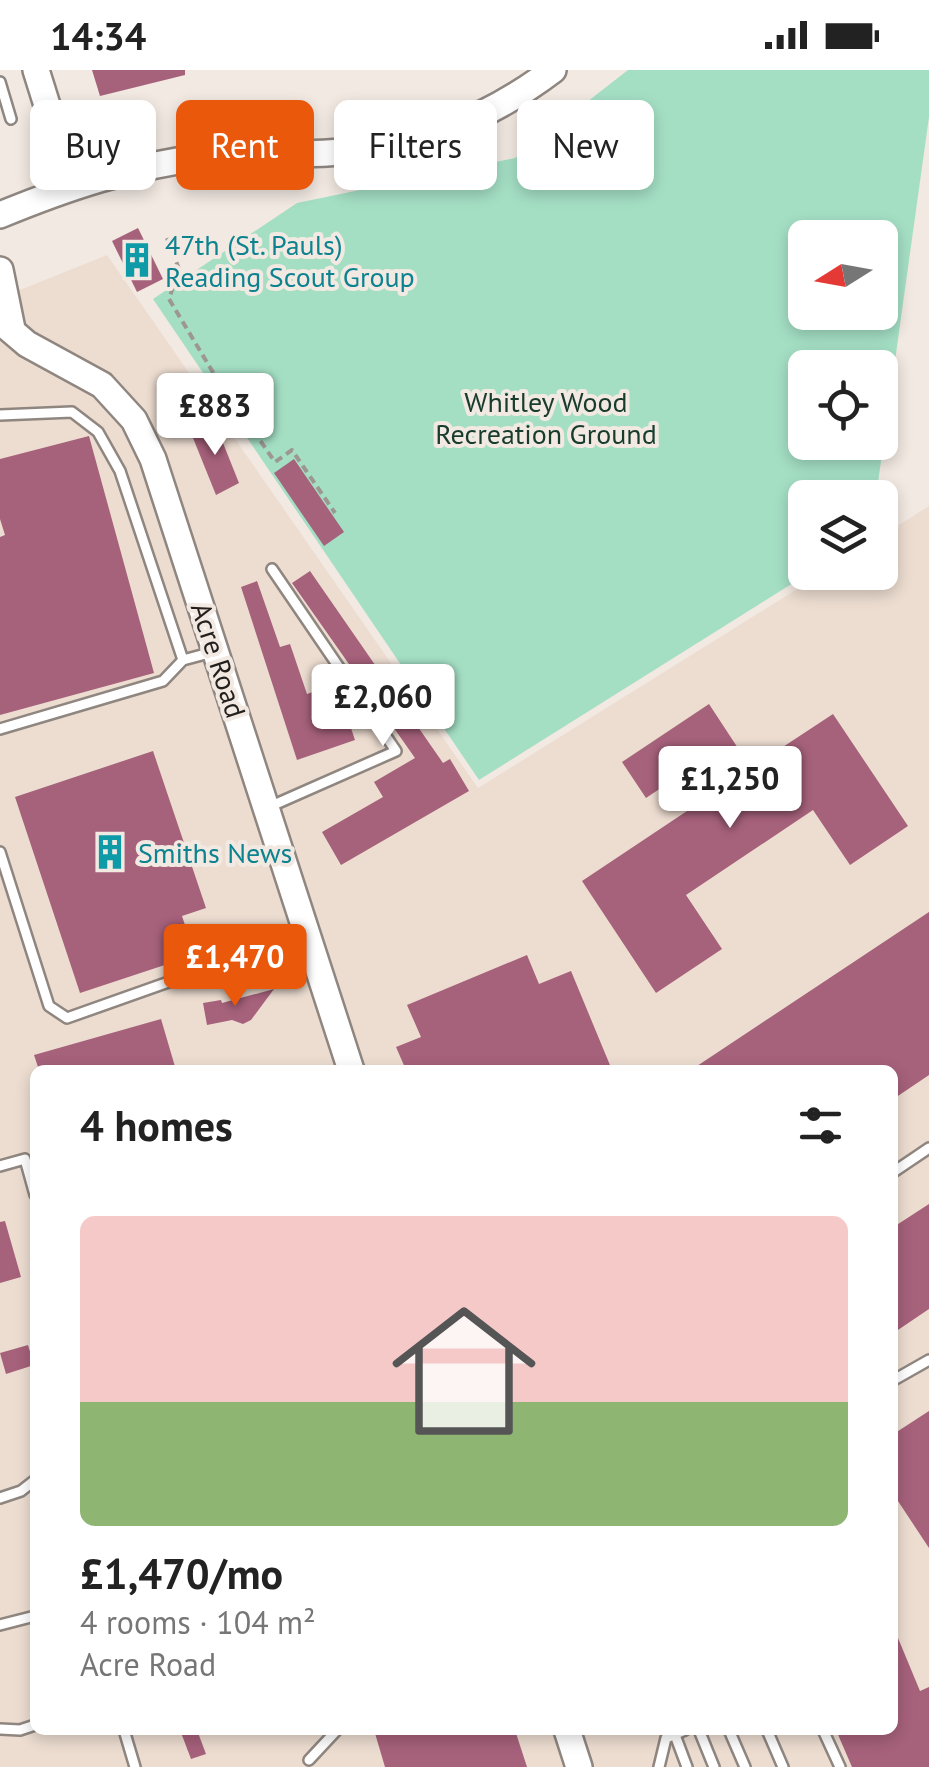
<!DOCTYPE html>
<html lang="en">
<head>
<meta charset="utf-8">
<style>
  :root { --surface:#fff; --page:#f2f2f2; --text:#222; --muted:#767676; --accent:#ea580c }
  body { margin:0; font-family:"PT Sans",sans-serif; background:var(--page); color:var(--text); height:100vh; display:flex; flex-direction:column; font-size:38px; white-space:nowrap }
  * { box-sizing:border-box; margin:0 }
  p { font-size:32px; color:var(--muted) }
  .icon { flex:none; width:55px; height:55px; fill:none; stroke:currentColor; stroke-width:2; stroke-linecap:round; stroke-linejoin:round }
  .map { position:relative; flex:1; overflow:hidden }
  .drawer { position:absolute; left:30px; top:995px; width:868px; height:670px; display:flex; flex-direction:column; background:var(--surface); border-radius:15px; box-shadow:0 5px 15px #0003 }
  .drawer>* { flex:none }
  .top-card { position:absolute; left:30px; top:30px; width:870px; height:90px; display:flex; gap:20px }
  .needle { width:65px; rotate:259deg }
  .controls { position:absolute; left:788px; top:150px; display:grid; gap:20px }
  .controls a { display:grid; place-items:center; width:110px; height:110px; border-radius:15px; background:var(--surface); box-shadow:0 5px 15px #0003; font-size:50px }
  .price { position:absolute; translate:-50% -85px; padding:0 22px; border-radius:10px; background:#fff; color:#222; font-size:32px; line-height:65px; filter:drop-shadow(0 2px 5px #0008) }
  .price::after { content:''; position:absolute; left:50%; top:60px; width:30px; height:22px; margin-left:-15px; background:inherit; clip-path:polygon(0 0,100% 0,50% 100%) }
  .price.on { background:var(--accent); color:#fff }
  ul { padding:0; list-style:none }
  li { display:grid; align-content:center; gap:20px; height:530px; padding:0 50px }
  li span { display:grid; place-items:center; height:310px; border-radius:15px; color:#555 }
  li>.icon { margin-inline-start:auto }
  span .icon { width:180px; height:180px; fill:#fffc; stroke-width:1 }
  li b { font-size:42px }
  h2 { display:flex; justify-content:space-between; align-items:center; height:120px; padding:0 50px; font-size:42px }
  .pill { padding:0 35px; border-radius:15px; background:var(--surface); box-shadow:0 5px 15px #0003; font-size:35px; line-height:90px }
  .pill.on { background:var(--accent); color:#fff }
  .status { display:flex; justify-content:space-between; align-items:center; height:70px; padding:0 50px; background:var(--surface); direction:ltr }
  .status svg { height:28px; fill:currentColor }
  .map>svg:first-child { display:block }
  .built { fill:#edddd1; fill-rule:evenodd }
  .green { fill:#a4dfc4; fill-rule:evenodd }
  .building { fill:#a6617b }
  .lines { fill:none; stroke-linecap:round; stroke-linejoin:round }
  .lane-casing { stroke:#8f8680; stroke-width:14 }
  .secondary-casing { stroke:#8f8680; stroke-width:30 }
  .path { stroke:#9d9791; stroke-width:4; stroke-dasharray:8 5; stroke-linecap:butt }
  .lane { stroke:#fff; stroke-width:9 }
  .secondary { stroke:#fff; stroke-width:25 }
  .labels { text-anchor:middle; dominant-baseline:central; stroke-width:8; stroke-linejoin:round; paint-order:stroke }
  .culture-label { font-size:28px; fill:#0d838f; stroke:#f2e9e2; text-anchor:start }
  .park-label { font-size:28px; fill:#173c2d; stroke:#f2e9e2 }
  .street-label { font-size:28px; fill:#221f1c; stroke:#f2e9e2 }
</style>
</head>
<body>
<div class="status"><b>14:34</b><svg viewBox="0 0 49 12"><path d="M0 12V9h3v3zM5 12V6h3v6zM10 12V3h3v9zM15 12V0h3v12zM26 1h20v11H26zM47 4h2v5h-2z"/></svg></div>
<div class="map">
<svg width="929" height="1697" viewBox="0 0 929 1697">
  <rect width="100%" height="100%" fill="#f2e9e2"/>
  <path class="built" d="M107,185L478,718L823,503L880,502V467L929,436V1697H0V228ZM35,1000H892V1660H35Z"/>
  <path class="green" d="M628,0H929V47L876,427L805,428V502L809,503L479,710L153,229L297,133L515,88ZM805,168H880V242H805ZM805,298H880V372H805Z"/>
  <g class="building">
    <path d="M92,0H185V5L100,26Z"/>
    <path d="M138,158L163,209L137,222L112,171Z"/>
    <path d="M215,353L239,413L216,425L191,363Z"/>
    <path d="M89,366L154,603L0,645V467L5,465L0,449V389Z"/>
    <path d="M294,389L344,462L324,476L274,403Z"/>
    <path d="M310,501L443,693L450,689L469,721L341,795L322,762L383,727L374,712L415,688L292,513Z"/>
    <path d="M257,511L280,577L290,574L307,624L336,614L355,670L297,690L241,517Z"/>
    <path d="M709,634L751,698L833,644L908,756L850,795L813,740L686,825L722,879L656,923L582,811L726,715L707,687L646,728L622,692Z"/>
    <path d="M153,681L206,838L182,846L195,885L80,923L15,727Z"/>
    <path d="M929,842V1005L892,1030V1000H691Z"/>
    <path d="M527,885L539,914L571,901L612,1000H406L396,977L421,967L407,935Z"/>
    <path d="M274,919L251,950L243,954L232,950L207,955L203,933L221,930L222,933Z"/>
    <path d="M161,949L176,1000H39L34,985Z"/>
    <path d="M929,1134V1239L892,1264V1158Z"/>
    <path d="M5,1151L21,1207L0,1213V1152Z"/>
    <path d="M28,1275L34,1295L6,1304L0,1283Z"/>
    <path d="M929,1341V1478L892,1422V1365Z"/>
    <path d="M893,1556L920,1621L929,1617V1697H852L836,1660H892Z"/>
    <path d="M180,1660H197L206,1684L191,1689Z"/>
    <path d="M374,1660H515L527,1697H385Z"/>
  </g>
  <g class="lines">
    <defs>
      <g id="lane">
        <path d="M0,12L11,49"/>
        <path d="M0,345L72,342L98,362L120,401L183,590"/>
        <path d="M0,659L163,611L183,590L213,582"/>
        <path d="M269,737L396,681L272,499"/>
        <path d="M0,782L49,936L67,948L304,864"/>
        <path d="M0,1096L25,1089L35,1125"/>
        <path d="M892,1103L929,1078"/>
        <path d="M892,1311L929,1290"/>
        <path d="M0,1428L21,1421L35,1410"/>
        <path d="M0,1555L35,1546"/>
        <path d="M0,1659L20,1660L35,1655"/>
        <path d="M124,1660L135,1697"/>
        <path d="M699,1660L714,1697"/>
        <path d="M729,1660L745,1697"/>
        <path d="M767,1660L783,1697"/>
        <path d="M823,1660L840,1697"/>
        <path d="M675,1665L687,1697"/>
        <path d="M309,1690L337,1660"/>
        <path d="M659,1697L666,1668L685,1660"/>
      </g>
      <g id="secondary">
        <path d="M36,0L72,115"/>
        <path d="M0,145C68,117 131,96 205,87C245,82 287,85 327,83C414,78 484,52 553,0"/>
        <path d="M0,200L12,259"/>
        <path d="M0,251L27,274L102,315L134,350L153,389L351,1000"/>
        <path d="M567,1660L579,1697"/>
      </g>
    </defs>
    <use href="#lane" class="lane-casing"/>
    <use href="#secondary" class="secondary-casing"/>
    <path class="path" d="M167,168L179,199L169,229L214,304L275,392L292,380L335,443"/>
    <use href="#lane" class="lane"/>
    <use href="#secondary" class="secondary"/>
  </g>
  <defs>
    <symbol id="building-bare" viewBox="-9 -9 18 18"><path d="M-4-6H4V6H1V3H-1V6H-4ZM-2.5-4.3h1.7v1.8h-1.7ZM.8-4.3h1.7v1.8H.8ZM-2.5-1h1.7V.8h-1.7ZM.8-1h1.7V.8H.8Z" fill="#0f9aa8" stroke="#f2e9e2" stroke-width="2.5" paint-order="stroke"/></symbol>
  </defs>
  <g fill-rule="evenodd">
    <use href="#building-bare" x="112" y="165" width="50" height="50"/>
    <use href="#building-bare" x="85" y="757" width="50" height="50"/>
  </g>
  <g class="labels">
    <g class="culture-label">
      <text x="165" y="174">47th (St. Pauls)<tspan x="165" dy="32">Reading Scout Group</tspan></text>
      <text x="138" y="782">Smiths News</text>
    </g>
    <g class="park-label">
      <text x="546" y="331">Whitley Wood<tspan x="546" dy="32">Recreation Ground</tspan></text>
    </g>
    <g class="street-label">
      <text transform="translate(219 590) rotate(72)">Acre Road</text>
    </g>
  </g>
</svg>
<div class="controls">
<a><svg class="needle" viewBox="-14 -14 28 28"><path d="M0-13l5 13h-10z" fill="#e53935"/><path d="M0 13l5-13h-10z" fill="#767676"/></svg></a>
<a><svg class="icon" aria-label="locate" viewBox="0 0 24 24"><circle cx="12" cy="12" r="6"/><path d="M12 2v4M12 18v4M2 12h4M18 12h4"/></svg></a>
<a><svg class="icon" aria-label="layers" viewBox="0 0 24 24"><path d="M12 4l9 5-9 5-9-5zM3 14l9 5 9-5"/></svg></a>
</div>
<b class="price" style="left:215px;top:388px">£883</b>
<b class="price" style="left:383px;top:679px">£2,060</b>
<b class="price" style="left:730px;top:761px">£1,250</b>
<b class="price on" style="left:235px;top:939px">£1,470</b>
<div class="top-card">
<a class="pill">Buy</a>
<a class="pill on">Rent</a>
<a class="pill">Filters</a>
<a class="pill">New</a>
</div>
<section class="drawer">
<h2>4 homes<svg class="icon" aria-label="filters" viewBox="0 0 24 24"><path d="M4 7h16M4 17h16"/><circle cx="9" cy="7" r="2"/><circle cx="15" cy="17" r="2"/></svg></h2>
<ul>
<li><span style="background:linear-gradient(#f6c9c9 60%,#8fb573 0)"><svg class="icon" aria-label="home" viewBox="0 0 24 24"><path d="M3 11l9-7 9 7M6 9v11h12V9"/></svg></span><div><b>£1,470/mo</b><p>4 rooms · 104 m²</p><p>Acre Road</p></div></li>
</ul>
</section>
</div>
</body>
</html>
